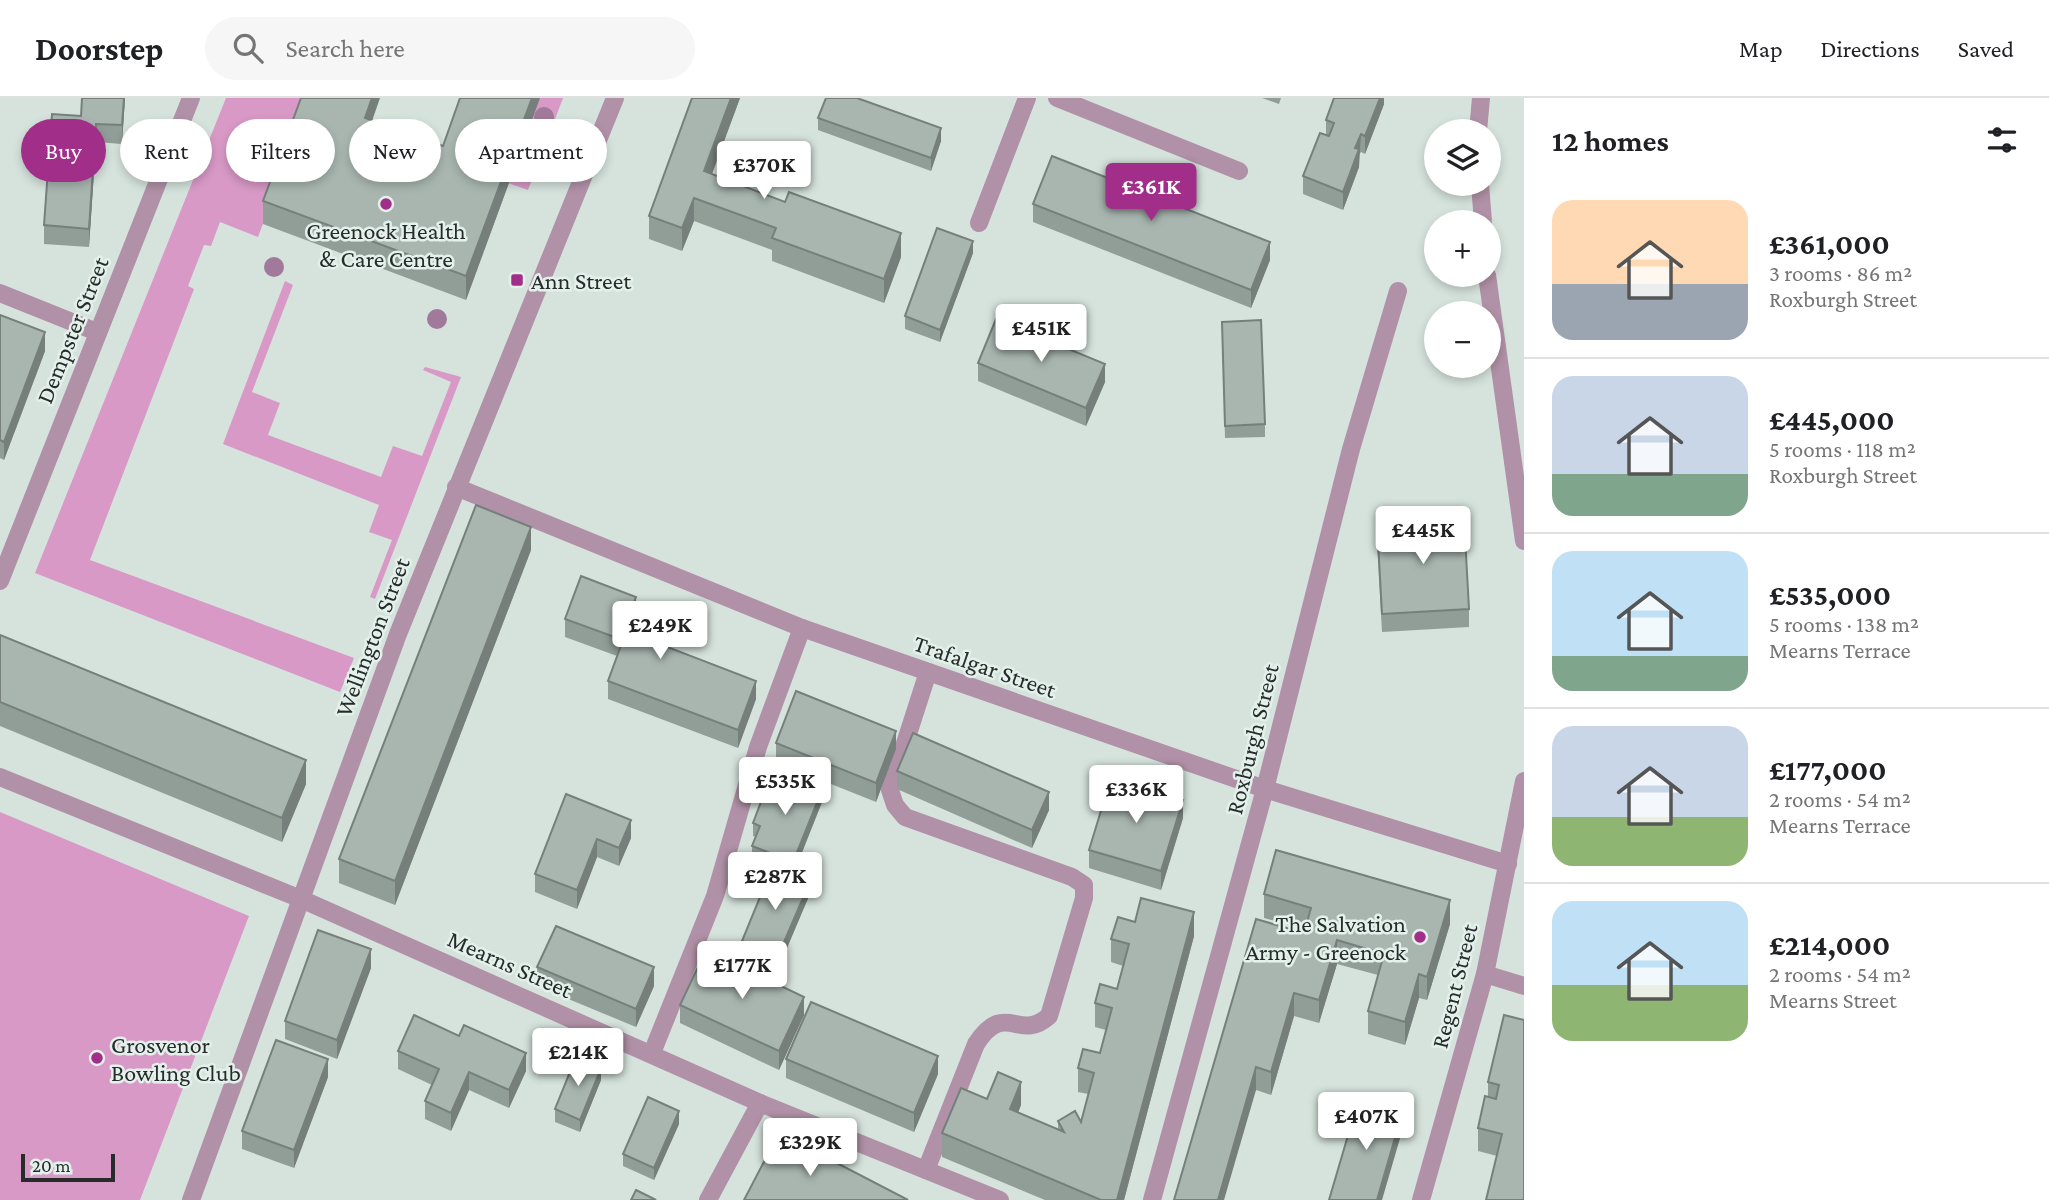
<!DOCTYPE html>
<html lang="en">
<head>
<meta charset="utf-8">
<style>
  :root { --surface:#fff; --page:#f6f6f6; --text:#202124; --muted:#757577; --line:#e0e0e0; --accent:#a12e89 }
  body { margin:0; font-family:"Crimson Pro",serif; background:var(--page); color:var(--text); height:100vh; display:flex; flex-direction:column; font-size:26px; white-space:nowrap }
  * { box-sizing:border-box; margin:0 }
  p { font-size:23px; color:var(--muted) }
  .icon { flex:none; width:38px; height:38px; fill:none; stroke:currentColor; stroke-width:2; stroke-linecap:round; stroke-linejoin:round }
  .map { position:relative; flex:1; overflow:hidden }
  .panel { display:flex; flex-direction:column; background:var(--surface); width:525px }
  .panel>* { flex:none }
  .hud { position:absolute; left:21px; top:21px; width:665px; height:63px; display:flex; gap:14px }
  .buttons { position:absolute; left:1424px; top:21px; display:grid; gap:14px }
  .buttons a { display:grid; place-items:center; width:77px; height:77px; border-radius:50%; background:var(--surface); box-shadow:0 4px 10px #0003; font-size:35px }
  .scale { position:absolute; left:21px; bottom:18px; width:94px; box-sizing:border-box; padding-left:7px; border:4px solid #272c2a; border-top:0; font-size:19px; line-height:24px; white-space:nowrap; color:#272c2a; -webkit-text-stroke:5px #e3f0eb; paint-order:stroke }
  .price { position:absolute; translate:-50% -60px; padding:0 16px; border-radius:7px; background:#fff; color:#222; font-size:23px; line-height:46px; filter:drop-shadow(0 2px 4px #0008) }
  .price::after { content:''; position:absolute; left:50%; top:42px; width:21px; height:16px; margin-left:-10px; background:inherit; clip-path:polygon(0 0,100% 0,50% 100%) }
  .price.on { background:var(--accent); color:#fff }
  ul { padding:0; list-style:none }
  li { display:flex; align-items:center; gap:21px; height:175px; padding:0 28px }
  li+li { border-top:2px solid var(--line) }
  li span { display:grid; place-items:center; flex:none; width:196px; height:140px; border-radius:21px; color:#555 }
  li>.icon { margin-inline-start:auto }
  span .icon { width:84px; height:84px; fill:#fffc; stroke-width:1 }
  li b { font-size:30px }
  h2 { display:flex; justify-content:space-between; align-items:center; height:84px; padding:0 28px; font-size:30px }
  .chip { padding:0 24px; border-radius:32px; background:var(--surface); box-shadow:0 4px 10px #0003; font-size:24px; line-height:63px }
  .chip.on { background:var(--accent); color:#fff }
  header { display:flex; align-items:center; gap:42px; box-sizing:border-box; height:98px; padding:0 35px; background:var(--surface); border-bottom:2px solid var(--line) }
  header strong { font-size:33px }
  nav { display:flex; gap:38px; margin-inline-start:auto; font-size:24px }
  .search { width:490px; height:63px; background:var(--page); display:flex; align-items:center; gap:18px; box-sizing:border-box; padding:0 24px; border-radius:38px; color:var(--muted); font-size:26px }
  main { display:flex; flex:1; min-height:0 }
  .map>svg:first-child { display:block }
  .green { fill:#d899c6 }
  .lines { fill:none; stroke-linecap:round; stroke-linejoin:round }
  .minor { stroke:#b191a7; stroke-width:18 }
  .tree { fill:#a1799a }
  .wall { fill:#919d97 }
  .shaded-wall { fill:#767f7b }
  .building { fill:#a9b6b0; stroke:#767f7b; stroke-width:2 }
  .poi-dot { fill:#a12e89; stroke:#e3f0eb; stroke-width:2.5 }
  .labels { text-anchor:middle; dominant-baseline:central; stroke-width:5; stroke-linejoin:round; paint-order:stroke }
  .poi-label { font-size:24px; fill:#272c2a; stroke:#e3f0eb; text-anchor:start }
  .street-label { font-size:24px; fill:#272c2a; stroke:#e3f0eb }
</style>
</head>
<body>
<header>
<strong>Doorstep</strong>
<div class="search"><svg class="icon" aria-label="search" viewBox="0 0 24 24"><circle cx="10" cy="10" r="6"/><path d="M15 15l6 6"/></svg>Search here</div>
<nav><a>Map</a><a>Directions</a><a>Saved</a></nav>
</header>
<main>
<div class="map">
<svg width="1524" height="1102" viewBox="0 0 1524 1102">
  <rect width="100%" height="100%" fill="#d6e3dd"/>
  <g class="green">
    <path d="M226,0H310L258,139L220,124L211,148L204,147L188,188L194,191L90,462L354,560L340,594L35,475Z"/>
    <path d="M540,0H563L528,92L508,85Z"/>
    <path d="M285,183L293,187L252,294L280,305L268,337L381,379L393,348L422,358L451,284L423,272L425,269L461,279L375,501L370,499L392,442L369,434L379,407L223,346Z"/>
    <path d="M0,714L249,818L140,1102H0Z"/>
  </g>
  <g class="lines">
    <g class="minor">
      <path d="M1057,0L1239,73"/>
      <path d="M1478,33L1481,0"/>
      <path d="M1480,86L1483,124"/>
      <path d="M979,125L1027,0"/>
      <path d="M1487,177L1524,443"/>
      <path d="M0,195L97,234"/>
      <path d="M456,389L802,530L1265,691L1508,766"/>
      <path d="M0,483L191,0"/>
      <path d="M0,679L301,801L760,1005L1000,1102"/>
      <path d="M1485,876L1524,888"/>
      <path d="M652,955L715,798L758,649L802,530"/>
      <path d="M926,1072L976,946C1005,901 1019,945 1049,918L1084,800V787L1072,779L905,719L895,707L890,692L928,574"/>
      <path d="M191,1102L398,536L615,0"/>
      <path d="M708,1102L760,1005"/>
      <path d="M1152,1102L1265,691L1351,351L1398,193"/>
      <path d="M1421,1102L1485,876L1524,683"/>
    </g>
  </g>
  <g class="tree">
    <circle cx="544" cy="19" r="10"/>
    <circle cx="535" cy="45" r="10"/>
    <circle cx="526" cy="68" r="10"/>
    <circle cx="274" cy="169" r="10"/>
    <circle cx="437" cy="221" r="10"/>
  </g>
  <g class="wall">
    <path d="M125,0L122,46L96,44L89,149L44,146V127L81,18Z"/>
    <path d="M540,0L466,202L263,126V103L373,22L443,48Z"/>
    <path d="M740,0L712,76L901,159L884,205L772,163V152L694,123L682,153L649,141V118Z"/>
    <path d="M1262,0H1281L1279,6Z"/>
    <path d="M1384,0V6L1365,56L1361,54L1359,57V69L1343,112L1303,96V78L1326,37V22Z"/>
    <path d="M818,20L941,43L931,73L818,32Z"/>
    <path d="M1033,106L1270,162L1251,210L1033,124Z"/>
    <path d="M973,155L940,244L905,231V218Z"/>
    <path d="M0,217L45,253L4,362L0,360Z"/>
    <path d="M1222,236L1265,326V339L1225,340Z"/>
    <path d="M978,265L1105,284L1086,328L978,283Z"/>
    <path d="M1377,425L1469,511V529L1382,534L1377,444Z"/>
    <path d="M531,452L395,807L339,785V761Z"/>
    <path d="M636,517L629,535L756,601L738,650L608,601V583L617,558L565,539V521Z"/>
    <path d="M0,537L306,686L282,744L0,628Z"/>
    <path d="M776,645L896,651L876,704L776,664Z"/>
    <path d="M897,673L1049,712L1032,750L897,691Z"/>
    <path d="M822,704L793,777L752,761V748L756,739L753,738V725Z"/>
    <path d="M1183,720L1161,792L1089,770V752Z"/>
    <path d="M631,722V740L619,768L597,759L577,811L535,794V776Z"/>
    <path d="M1264,796L1450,826L1427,902L1419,900L1405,947L1368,936V913L1378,877L1337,866L1319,925L1294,918L1271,997L1256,992L1174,1102L1305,831L1264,820Z"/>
    <path d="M809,798L778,871L742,855V843Z"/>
    <path d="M1135,824L1194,838L1124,1102H1045L942,1059V1035L987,1001L1021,1007L1018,1015L1058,1031V1023L1081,1024L1088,996L1078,994V970L1100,955L1106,932L1095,929V905L1117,891L1123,868L1111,864V841Z"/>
    <path d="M537,869L654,888L636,929L537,888Z"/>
    <path d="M371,870L337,961L285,941V923Z"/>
    <path d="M680,907L804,917L779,972L680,925Z"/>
    <path d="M1504,917L1524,1102L1497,1058L1478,1053V1030L1488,999V984Z"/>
    <path d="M398,953L526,973L509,1010L469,992L451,1033L425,1021V1003L432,987L398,971Z"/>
    <path d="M786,961L938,976L914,1034L786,980Z"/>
    <path d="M328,979L294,1070L242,1051V1033Z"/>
    <path d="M601,982L580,1034L555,1024V1011Z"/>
    <path d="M679,1026L654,1082L623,1068V1056Z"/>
  </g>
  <g class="shaded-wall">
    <path d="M124,0H125L122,46V27Z"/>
    <path d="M372,0H380L365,43V20Z"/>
    <path d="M532,0H540L466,202V178Z"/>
    <path d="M731,0H740L704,97V73Z"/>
    <path d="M1380,0H1384V6L1365,56V38Z"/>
    <path d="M96,26V44L89,149V131Z"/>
    <path d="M941,30V43L931,73V60Z"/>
    <path d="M1361,36L1359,69L1343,112V94L1355,50Z"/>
    <path d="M694,100V123L682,153V130Z"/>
    <path d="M901,135V159L884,205V181Z"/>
    <path d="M973,143V155L940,244V232Z"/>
    <path d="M1270,144V162L1251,210V192Z"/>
    <path d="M45,234V253L4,362V344Z"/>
    <path d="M1105,266V284L1086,328V310Z"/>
    <path d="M531,429V452L395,807V783Z"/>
    <path d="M636,499V517L623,551V532Z"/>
    <path d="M756,583V601L738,650V632Z"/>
    <path d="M896,633V651L876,704V685Z"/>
    <path d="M306,662V686L282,744V720Z"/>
    <path d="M822,692V704L793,777V764Z"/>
    <path d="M1049,694V712L1032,750V732Z"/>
    <path d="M1183,702V720L1161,792V773Z"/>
    <path d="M631,722V740L619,768V750Z"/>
    <path d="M597,741V759L577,811V792Z"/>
    <path d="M809,786V798L778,871V858Z"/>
    <path d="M1450,802V826L1427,902V879Z"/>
    <path d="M1194,814V838L1124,1102H1117Z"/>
    <path d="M1337,842V866L1319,925V902Z"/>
    <path d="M371,851V870L337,961V942Z"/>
    <path d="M654,869V888L636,929V911Z"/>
    <path d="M1419,876V900L1405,947V924Z"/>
    <path d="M1294,895V918L1271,997V974Z"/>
    <path d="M804,899V917L779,972V953Z"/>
    <path d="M526,955V973L509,1010V992Z"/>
    <path d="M938,958V976L914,1034V1015Z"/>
    <path d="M328,961V979L294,1070V1052Z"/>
    <path d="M1256,969V992L1224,1102H1218Z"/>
    <path d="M601,970V982L580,1034V1022Z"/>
    <path d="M469,974V992L451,1033V1015Z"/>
    <path d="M1021,984V1007L1010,1034V1011Z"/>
    <path d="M1403,1012V1030L1382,1102H1377Z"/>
    <path d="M679,1013V1026L654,1082V1070Z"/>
  </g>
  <g class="building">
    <path d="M82,0H124L122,27L96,26L89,131L44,127L52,16L81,18Z"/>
    <path d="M301,0H372L365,20L443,48L460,0H532L466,178L263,103Z"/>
    <path d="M692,0H731L704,73L785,104L789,94L901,135L884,181L772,140L776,130L694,100L682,130L649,118Z"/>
    <path d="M826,0H857L941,30L931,60L818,20Z"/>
    <path d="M1334,0H1380L1365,38L1361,36L1355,50L1359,51L1343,94L1303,78L1320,35L1329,38L1334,25L1326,22Z"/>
    <path d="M1052,58L1270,144L1251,192L1033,106Z"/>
    <path d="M937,130L973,143L940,232L905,218Z"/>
    <path d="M0,217L45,234L4,344L0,342Z"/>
    <path d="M996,221L1105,266L1086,310L978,265Z"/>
    <path d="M1261,222L1265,326L1225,328L1222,224Z"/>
    <path d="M476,407L531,429L395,783L339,761Z"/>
    <path d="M1464,420L1469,511L1382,516L1377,425Z"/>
    <path d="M581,478L636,499L623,532L756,583L738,632L608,583L623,542L565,521Z"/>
    <path d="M0,537L306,662L282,720L0,604Z"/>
    <path d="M796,593L896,633L876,685L776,645Z"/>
    <path d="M913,635L1049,694L1032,732L897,673Z"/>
    <path d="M780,676L822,692L793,764L752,748L760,728L753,725L769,683L776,686Z"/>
    <path d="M1111,680L1183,702L1161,773L1089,752Z"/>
    <path d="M566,696L631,722L619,750L597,741L577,792L535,776Z"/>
    <path d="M1276,752L1450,802L1427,879L1419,876L1405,924L1368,913L1384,856L1337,842L1319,902L1294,895L1271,974L1256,969L1218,1102H1174L1256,821L1304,835L1311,810L1264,796Z"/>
    <path d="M772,770L809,786L778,858L742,843Z"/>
    <path d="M1141,800L1194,814L1117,1102H1101L942,1035L961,990L987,1001L998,974L1021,984L1010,1011L1064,1034L1058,1023L1075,1013L1081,1024L1094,975L1078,970L1083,951L1100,955L1112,910L1095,905L1100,886L1117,891L1129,846L1111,841L1118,819L1135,824Z"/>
    <path d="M556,828L654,869L636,911L537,869Z"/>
    <path d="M318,832L371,851L337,942L285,923Z"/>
    <path d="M706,852L804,899L779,953L680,907Z"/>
    <path d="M811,904L938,958L914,1015L786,961Z"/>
    <path d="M414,917L459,938L464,927L526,955L509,992L469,974L451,1015L425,1003L439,971L398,953Z"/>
    <path d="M1504,917L1524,922V1102H1486L1502,1036L1478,1030L1485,998L1496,1001L1499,987L1488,984Z"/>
    <path d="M276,942L328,961L294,1052L242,1033Z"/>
    <path d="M576,959L601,970L580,1022L555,1011Z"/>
    <path d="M648,999L679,1013L654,1070L623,1056Z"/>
    <path d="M1359,1000L1403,1012L1377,1102H1329Z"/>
    <path d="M779,1035L908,1102H744Z"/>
    <path d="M636,1092L656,1102H631Z"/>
  </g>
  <g class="poi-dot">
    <circle cx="386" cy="106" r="7"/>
    <rect x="510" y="175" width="14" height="14" rx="3.5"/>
    <circle cx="1420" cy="839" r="7"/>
    <circle cx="97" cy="960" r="7"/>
  </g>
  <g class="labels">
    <g class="poi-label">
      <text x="386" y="132" text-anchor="middle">Greenock Health<tspan x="386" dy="28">&amp; Care Centre</tspan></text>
      <text x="531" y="182">Ann Street</text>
      <text x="1406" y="825" text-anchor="end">The Salvation<tspan x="1406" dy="28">Army - Greenock</tspan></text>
      <text x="111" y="946">Grosvenor<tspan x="111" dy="28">Bowling Club</tspan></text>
    </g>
    <g class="street-label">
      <text transform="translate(72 232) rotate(-68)">Dempster Street</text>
      <text transform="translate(372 539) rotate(-69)">Wellington Street</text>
      <text transform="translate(985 568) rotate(19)">Trafalgar Street</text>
      <text transform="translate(1252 641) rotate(-76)">Roxburgh Street</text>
      <text transform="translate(510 866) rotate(24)">Mearns Street</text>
      <text transform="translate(1454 888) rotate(-76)">Regent Street</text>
    </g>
  </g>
</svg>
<div class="buttons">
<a><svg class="icon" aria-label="layers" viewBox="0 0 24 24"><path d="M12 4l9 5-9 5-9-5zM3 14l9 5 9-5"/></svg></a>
<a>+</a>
<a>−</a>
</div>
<div class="scale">20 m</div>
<b class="price" style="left:764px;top:103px">£370K</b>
<b class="price on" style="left:1151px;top:125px">£361K</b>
<b class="price" style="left:1041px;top:266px">£451K</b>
<b class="price" style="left:1423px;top:468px">£445K</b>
<b class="price" style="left:660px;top:563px">£249K</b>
<b class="price" style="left:785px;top:719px">£535K</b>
<b class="price" style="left:1136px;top:727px">£336K</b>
<b class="price" style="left:775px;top:814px">£287K</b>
<b class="price" style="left:742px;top:903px">£177K</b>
<b class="price" style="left:578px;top:990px">£214K</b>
<b class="price" style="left:1366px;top:1054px">£407K</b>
<b class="price" style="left:810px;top:1080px">£329K</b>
<div class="hud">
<a class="chip on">Buy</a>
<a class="chip">Rent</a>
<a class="chip">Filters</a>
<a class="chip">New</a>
<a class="chip">Apartment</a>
</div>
</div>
<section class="panel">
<h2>12 homes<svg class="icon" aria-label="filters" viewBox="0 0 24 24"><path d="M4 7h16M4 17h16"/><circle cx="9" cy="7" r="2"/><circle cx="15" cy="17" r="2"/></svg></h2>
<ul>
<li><span style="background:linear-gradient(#ffd9b3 60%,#9aa5b1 0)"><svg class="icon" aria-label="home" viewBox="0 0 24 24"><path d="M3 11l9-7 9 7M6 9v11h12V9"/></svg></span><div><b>£361,000</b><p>3 rooms · 86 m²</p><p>Roxburgh Street</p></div></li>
<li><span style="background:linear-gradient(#c9d6e8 70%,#7fa58c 0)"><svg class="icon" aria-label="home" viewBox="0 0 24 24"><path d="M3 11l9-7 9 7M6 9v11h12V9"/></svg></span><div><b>£445,000</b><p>5 rooms · 118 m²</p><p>Roxburgh Street</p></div></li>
<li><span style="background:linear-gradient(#bfe0f5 75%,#7fa58c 0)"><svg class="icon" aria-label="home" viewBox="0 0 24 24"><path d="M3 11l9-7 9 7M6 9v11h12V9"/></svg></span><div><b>£535,000</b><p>5 rooms · 138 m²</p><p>Mearns Terrace</p></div></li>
<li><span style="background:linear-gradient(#c9d6e8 65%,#8fb573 0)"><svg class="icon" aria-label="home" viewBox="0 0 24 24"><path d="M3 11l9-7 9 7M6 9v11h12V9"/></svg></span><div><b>£177,000</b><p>2 rooms · 54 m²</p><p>Mearns Terrace</p></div></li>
<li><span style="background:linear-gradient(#bfe0f5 60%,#8fb573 0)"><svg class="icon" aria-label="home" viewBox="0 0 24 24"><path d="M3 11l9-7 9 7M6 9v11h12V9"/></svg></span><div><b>£214,000</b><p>2 rooms · 54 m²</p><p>Mearns Street</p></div></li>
</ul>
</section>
</main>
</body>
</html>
